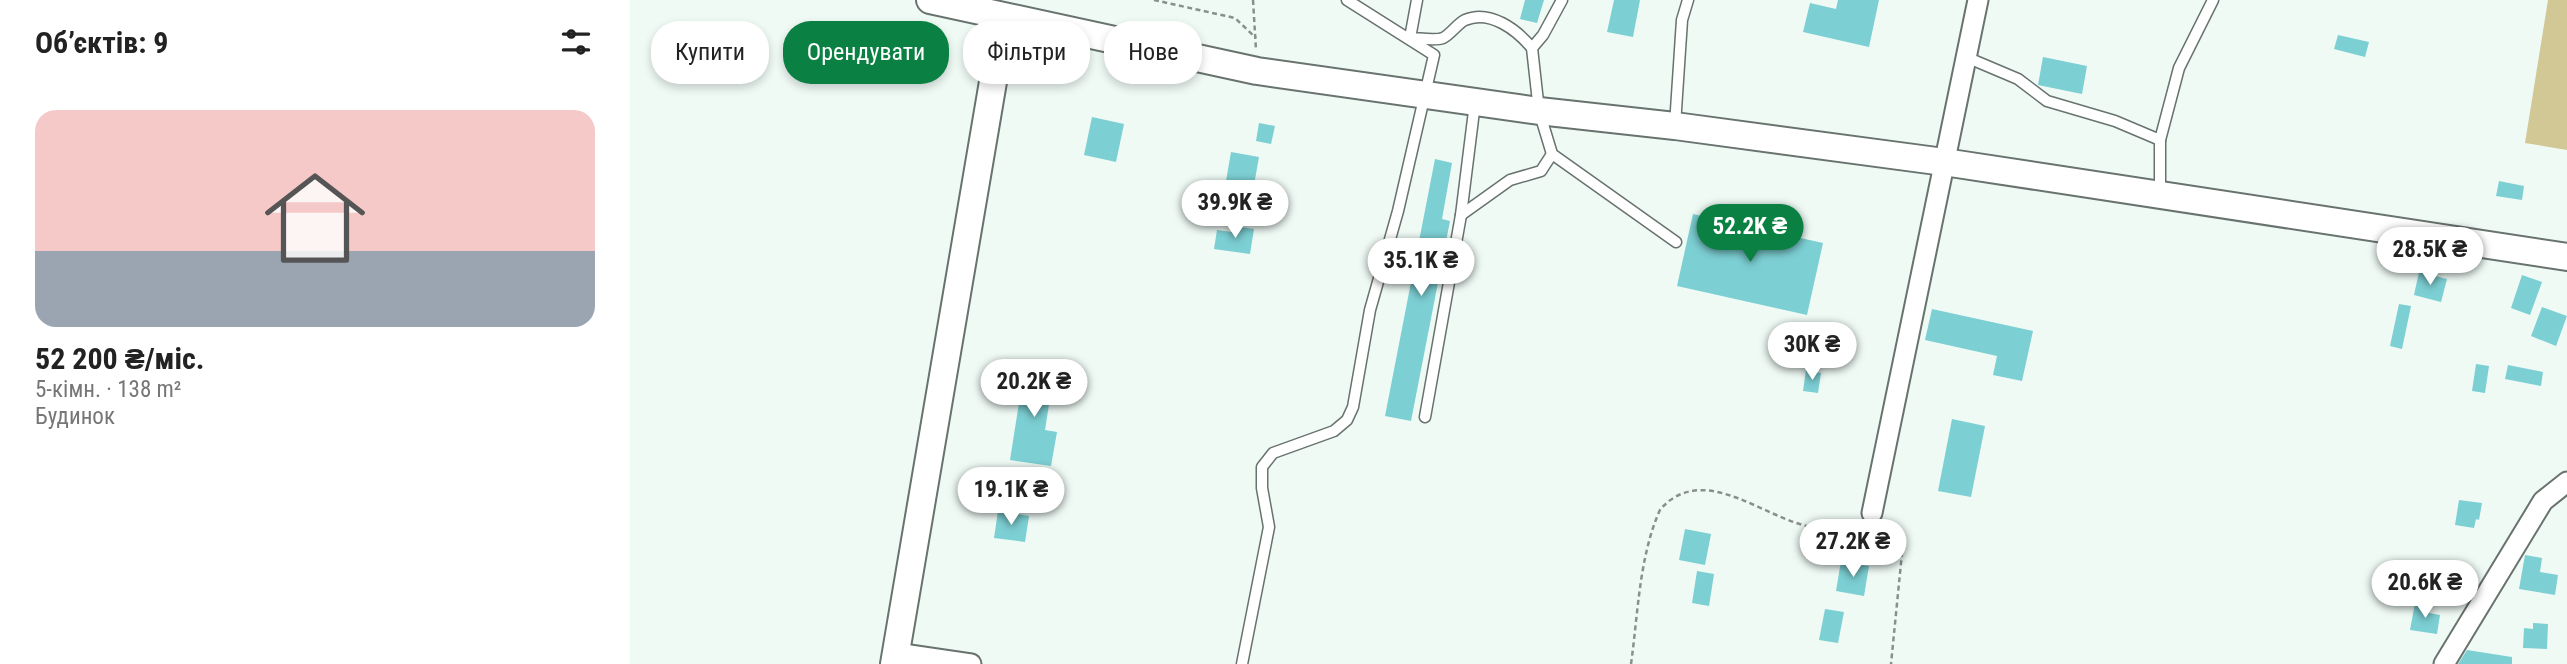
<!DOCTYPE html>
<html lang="uk">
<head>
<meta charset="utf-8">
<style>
  :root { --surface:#fff; --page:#f6f6f6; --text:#222; --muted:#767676; --line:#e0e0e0; --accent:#0b8043 }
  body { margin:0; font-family:"Roboto Condensed",sans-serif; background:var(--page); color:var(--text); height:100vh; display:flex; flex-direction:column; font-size:26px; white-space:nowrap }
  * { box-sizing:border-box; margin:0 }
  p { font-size:23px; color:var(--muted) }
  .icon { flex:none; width:38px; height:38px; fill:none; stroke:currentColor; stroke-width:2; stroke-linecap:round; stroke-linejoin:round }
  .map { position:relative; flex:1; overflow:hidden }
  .side { display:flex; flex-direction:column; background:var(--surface); width:630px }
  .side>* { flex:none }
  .hud { position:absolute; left:21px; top:21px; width:665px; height:63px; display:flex; gap:14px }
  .price { position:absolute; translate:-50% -60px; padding:0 16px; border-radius:24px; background:#fff; color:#222; font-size:23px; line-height:46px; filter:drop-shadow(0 2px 4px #0008) }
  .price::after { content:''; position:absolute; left:50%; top:42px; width:21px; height:16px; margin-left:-10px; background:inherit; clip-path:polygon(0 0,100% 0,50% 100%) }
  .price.current { background:var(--accent); color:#fff }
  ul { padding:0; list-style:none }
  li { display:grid; align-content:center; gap:14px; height:371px; padding:0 35px }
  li+li { border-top:2px solid var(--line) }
  li span { display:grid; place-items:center; height:217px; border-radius:21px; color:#555 }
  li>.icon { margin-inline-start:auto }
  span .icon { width:126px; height:126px; fill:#fffc; stroke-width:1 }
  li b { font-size:30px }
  h2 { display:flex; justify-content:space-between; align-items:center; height:84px; padding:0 35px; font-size:30px }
  .chip { padding:0 24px; border-radius:28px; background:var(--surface); box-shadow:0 4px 10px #0003; font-size:24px; line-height:63px }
  .chip.current { background:var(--accent); color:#fff }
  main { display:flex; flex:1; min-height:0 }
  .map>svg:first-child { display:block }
  .green { fill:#d2c895 }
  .building { fill:#7ccfd3 }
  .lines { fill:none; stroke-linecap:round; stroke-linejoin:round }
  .lane-casing { stroke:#68726e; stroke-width:13 }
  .street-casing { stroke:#68726e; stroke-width:23 }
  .secondary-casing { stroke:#68726e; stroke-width:30 }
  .path { stroke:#88908c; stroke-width:2.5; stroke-dasharray:5 3.5; stroke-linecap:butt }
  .lane { stroke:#fff; stroke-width:10 }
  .street { stroke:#fff; stroke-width:19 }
  .secondary { stroke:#fff; stroke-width:26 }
</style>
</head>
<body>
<main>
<section class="side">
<h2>Об’єктів: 9<svg class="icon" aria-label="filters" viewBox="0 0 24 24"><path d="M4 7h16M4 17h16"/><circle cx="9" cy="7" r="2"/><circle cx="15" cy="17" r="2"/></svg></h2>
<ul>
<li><span style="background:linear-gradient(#f6c9c9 65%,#9aa5b1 0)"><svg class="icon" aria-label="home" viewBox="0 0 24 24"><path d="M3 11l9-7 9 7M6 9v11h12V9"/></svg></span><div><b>52 200 ₴/міс.</b><p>5-кімн. · 138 m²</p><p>Будинок</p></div></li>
</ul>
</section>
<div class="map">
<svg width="1937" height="664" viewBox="0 0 1937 664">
  <rect width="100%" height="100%" fill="#effaf5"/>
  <path class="green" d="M1918,0H1937V150L1895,143Z"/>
  <g class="building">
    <path d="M895,0H914L907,23L890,19Z"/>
    <path d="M984,0H1010L1003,37L977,32Z"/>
    <path d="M1208,0H1249L1239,47L1173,32L1180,3L1206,9Z"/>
    <path d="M1708,35L1739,42L1735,57L1704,49Z"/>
    <path d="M1413,57L1457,66L1452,94L1408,85Z"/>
    <path d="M462,117L494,124L486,162L454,155Z"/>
    <path d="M629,123L645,126L641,144L626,141Z"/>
    <path d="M601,152L629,157L624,185L596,181Z"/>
    <path d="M805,159L822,163L812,219L820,221L781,421L755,416Z"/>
    <path d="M1869,181L1894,186L1892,200L1866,196Z"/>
    <path d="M1063,214L1193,243L1177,315L1047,286Z"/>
    <path d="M603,226L624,229L620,254L584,249L587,230L602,232Z"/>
    <path d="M1789,272L1817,279L1811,302L1784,295Z"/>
    <path d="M1892,275L1912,282L1900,315L1881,308Z"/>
    <path d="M1769,304L1781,306L1772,349L1760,346Z"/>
    <path d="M1912,307L1937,316L1926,346L1901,336Z"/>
    <path d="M1302,309L1403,331L1392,381L1363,375L1367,356L1295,340Z"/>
    <path d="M1846,364L1859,366L1855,393L1842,391Z"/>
    <path d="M1878,365L1913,372L1911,386L1875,379Z"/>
    <path d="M391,367L424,373L415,430L427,432L421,466L380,460L389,403L385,402Z"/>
    <path d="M1176,370L1191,373L1188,393L1173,391Z"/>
    <path d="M1322,419L1355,426L1341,497L1308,491Z"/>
    <path d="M1829,500L1852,503L1849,520L1846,519L1844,528L1825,525Z"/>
    <path d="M368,511L399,516L395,542L364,538Z"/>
    <path d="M1055,529L1081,534L1075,565L1049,560Z"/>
    <path d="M1895,555L1912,558L1910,572L1928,575L1925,595L1889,589Z"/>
    <path d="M1211,561L1239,566L1234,596L1206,591Z"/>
    <path d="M1067,571L1084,574L1079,606L1062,603Z"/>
    <path d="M1785,603L1801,606L1799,613L1810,615L1807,634L1780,630Z"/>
    <path d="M1195,609L1214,612L1208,643L1189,640Z"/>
    <path d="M1903,623L1918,624L1917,649L1893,648L1894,628L1903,629Z"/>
    <path d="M1837,650L1882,657V664H1828Z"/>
  </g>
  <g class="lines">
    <defs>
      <g id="lane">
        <path d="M787,0L780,38C789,38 805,41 813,38C821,34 827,24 835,20C860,9 887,30 902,48"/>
        <path d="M932,0L913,35L902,48L909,111L922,154L1046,242"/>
        <path d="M1336,57L1388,79L1417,101L1485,121L1530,140"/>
        <path d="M1045,125L1052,20L1058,0"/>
        <path d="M1530,194V140L1549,68L1583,0"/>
        <path d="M831,215L880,180L911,171L922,154"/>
        <path d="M795,417L831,215L845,103"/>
        <path d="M612,664L639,527L632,488V467L643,453L704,431L717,420L723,407L740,310L768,211L804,55L717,0"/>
      </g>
      <g id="street">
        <path d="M1242,513L1348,0"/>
        <path d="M266,653L341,664"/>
        <path d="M1814,664L1913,501L1937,482"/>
      </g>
      <g id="secondary">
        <path d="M300,0L627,71L909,111L1045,126L1314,162L1937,257"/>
        <path d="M264,664L374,17"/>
      </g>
    </defs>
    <use href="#lane" class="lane-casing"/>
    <use href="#street" class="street-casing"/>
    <use href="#secondary" class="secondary-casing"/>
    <g class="path">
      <path d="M524,0L605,18L626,38"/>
      <path d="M623,0L626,50"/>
      <path d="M1255,523L1261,528L1272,553L1261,664"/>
      <path d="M1001,664C1008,614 1009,559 1029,512C1031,507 1035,505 1039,501C1095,459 1166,555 1226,522"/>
    </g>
    <use href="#lane" class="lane"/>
    <use href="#street" class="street"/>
    <use href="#secondary" class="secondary"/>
  </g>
</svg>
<b class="price" style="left:605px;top:240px">39.9K ₴</b>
<b class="price current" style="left:1120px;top:264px">52.2K ₴</b>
<b class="price" style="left:1800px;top:287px">28.5K ₴</b>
<b class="price" style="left:791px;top:298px">35.1K ₴</b>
<b class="price" style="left:1182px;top:382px">30K ₴</b>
<b class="price" style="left:404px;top:419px">20.2K ₴</b>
<b class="price" style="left:381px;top:527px">19.1K ₴</b>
<b class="price" style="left:1223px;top:579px">27.2K ₴</b>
<b class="price" style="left:1795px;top:620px">20.6K ₴</b>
<div class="hud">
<a class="chip">Купити</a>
<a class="chip current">Орендувати</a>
<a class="chip">Фільтри</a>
<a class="chip">Нове</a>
</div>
</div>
</main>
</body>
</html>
